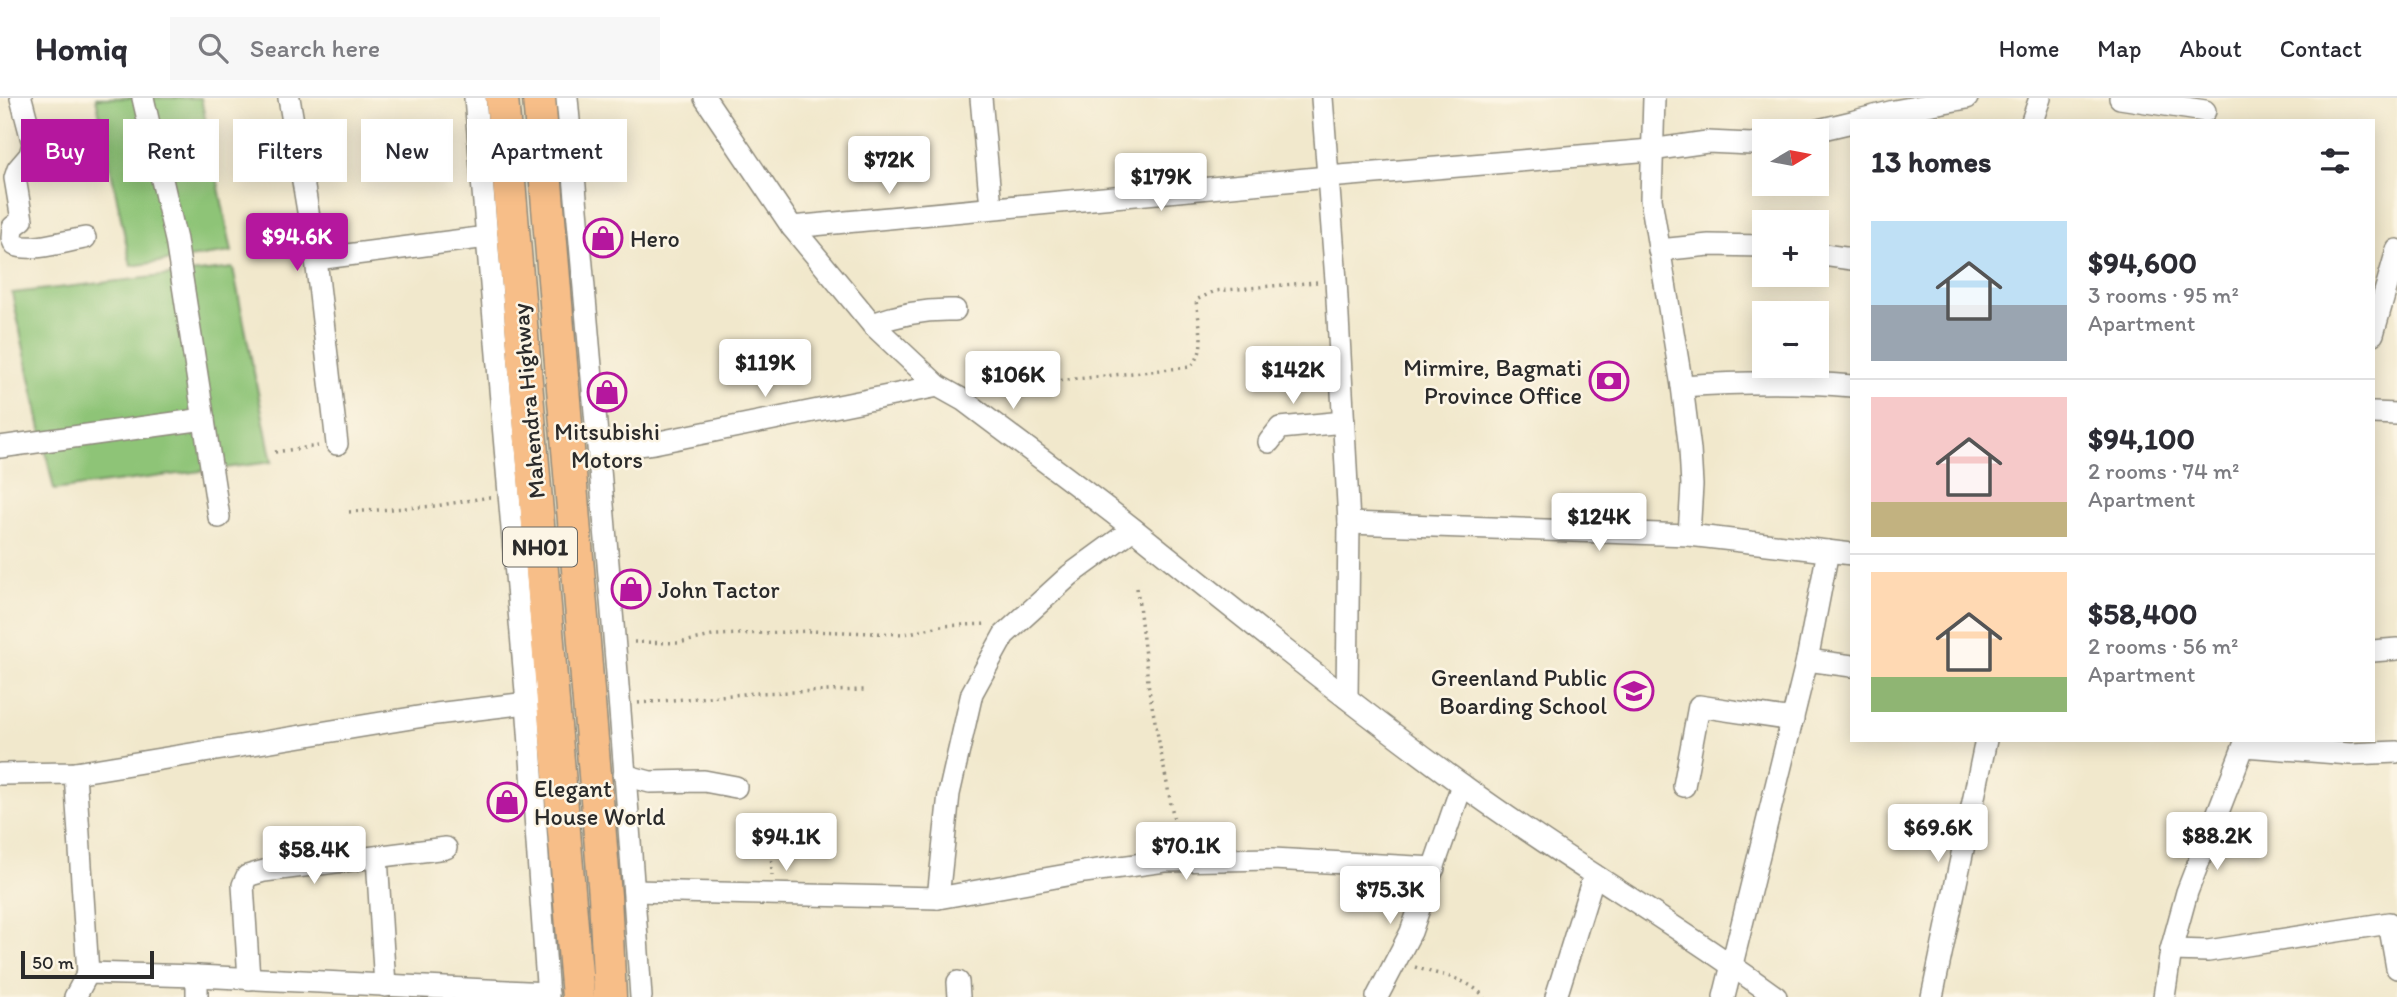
<!DOCTYPE html>
<html lang="en">
<head>
<meta charset="utf-8">
<style>
  :root { --surface:#fff; --page:#f7f7f7; --text:#2b2b33; --muted:#7c7c81; --line:#e1e1e2; --accent:#b5179e }
  body { margin:0; font-family:Itim,sans-serif; background:var(--page); color:var(--text); height:100vh; display:flex; flex-direction:column; font-size:26px; white-space:nowrap }
  * { box-sizing:border-box; margin:0 }
  p { font-size:23px; color:var(--muted) }
  .icon { flex:none; width:38px; height:38px; fill:none; stroke:currentColor; stroke-width:2; stroke-linecap:round; stroke-linejoin:round }
  .map { position:relative; flex:1; overflow:hidden }
  .drawer { position:absolute; left:1850px; top:21px; width:525px; height:623px; display:flex; flex-direction:column; background:var(--surface); border-radius:0px; box-shadow:0 4px 18px #0003 }
  .drawer>* { flex:none }
  .guide { position:absolute; left:21px; top:21px; width:665px; height:63px; display:flex; gap:14px }
  .needle { width:46px; rotate:80deg }
  .fabs { position:absolute; left:1752px; top:21px; display:grid; gap:14px }
  .fabs a { display:grid; place-items:center; width:77px; height:77px; border-radius:0px; background:var(--surface); box-shadow:0 4px 18px #0003; font-size:35px }
  .scale { position:absolute; left:21px; bottom:18px; width:133px; box-sizing:border-box; padding-left:7px; border:4px solid #2b2b2b; border-top:0; font-size:19px; line-height:24px; white-space:nowrap; color:#2b2b2b; -webkit-text-stroke:5px #fcf5e5; paint-order:stroke }
  .price { position:absolute; translate:-50% -60px; padding:0 16px; border-radius:7px; background:#fff; color:#222; font-size:23px; line-height:46px; filter:drop-shadow(0 2px 4px #0008) }
  .price::after { content:''; position:absolute; left:50%; top:42px; width:21px; height:16px; margin-left:-10px; background:inherit; clip-path:polygon(0 0,100% 0,50% 100%) }
  .price.on { background:var(--accent); color:#fff }
  ul { padding:0; list-style:none }
  li { display:flex; align-items:center; gap:21px; height:175px; padding:0 21px }
  li+li { border-top:2px solid var(--line) }
  li span { display:grid; place-items:center; flex:none; width:196px; height:140px; border-radius:0px; color:#555 }
  li>.icon { margin-inline-start:auto }
  span .icon { width:84px; height:84px; fill:#fffc; stroke-width:1 }
  li b { font-size:30px }
  h2 { display:flex; justify-content:space-between; align-items:center; height:84px; padding:0 21px; font-size:30px }
  .tag { padding:0 24px; border-radius:0px; background:var(--surface); box-shadow:0 4px 18px #0003; font-size:24px; line-height:63px }
  .tag.on { background:var(--accent); color:#fff }
  header { display:flex; align-items:center; gap:42px; box-sizing:border-box; height:98px; padding:0 35px; background:var(--surface); border-bottom:2px solid var(--line) }
  header strong { font-size:33px }
  nav { display:flex; gap:38px; margin-inline-start:auto; font-size:24px }
  .search { width:490px; height:63px; background:var(--page); display:flex; align-items:center; gap:18px; box-sizing:border-box; padding:0 24px; border-radius:0px; color:var(--muted); font-size:26px }
  .map>svg:first-child { display:block }
  .green { fill:#8ec477; stroke:#5c7851; stroke-width:2 }
  .lines { fill:none; stroke-linecap:round; stroke-linejoin:round }
  .minor-casing { stroke:#8e8a7c; stroke-width:24 }
  .highway-casing { stroke:#8e8a7c; stroke-width:35 }
  .path { stroke:#8e8a7c; stroke-width:3.5; stroke-dasharray:2 5; stroke-linecap:butt }
  .minor { stroke:#fff; stroke-width:21 }
  .highway { stroke:#f7be88; stroke-width:32 }
  .labels { text-anchor:middle; dominant-baseline:central; stroke-width:5; stroke-linejoin:round; paint-order:stroke }
  .shield { fill:#fcf5e5; stroke:#6a6863; stroke-width:2 }
  .shield-label { font-size:23px; font-weight:bold; fill:#2b2b2b }
  .poi-label { font-size:24px; fill:#2b2b2b; stroke:#fcf5e5; text-anchor:start }
  .street-label { font-size:24px; fill:#2b2b2b; stroke:#fcf5e5 }
</style>
</head>
<body>
<header>
<strong>Homiq</strong>
<div class="search"><svg class="icon" aria-label="search" viewBox="0 0 24 24"><circle cx="10" cy="10" r="6"/><path d="M15 15l6 6"/></svg>Search here</div>
<nav><a>Home</a><a>Map</a><a>About</a><a>Contact</a></nav>
</header>
<div class="map">
<svg width="2397" height="899" viewBox="0 0 2397 899">
  <rect width="100%" height="100%" fill="#fcf5e5"/>
  <filter id="ink" filterUnits="userSpaceOnUse"><feTurbulence type="fractalNoise" baseFrequency=".0143" numOctaves="2"/><feDisplacementMap in="SourceGraphic" scale="14" xChannelSelector="R" yChannelSelector="G"/><feConvolveMatrix kernelMatrix="1 2 1 2 8 2 1 2 1" color-interpolation-filters="sRGB"/></filter>
  <filter id="wash" filterUnits="userSpaceOnUse"><feTurbulence type="fractalNoise" baseFrequency=".00686" numOctaves="4" result="noise"/><feDisplacementMap in="SourceGraphic" scale="28" xChannelSelector="R" yChannelSelector="G"/><feGaussianBlur stdDeviation="1.57" result="paint"/><feColorMatrix in="noise" values="0 0 0 0 0 0 0 0 0 0 0 0 0 0 0 0 0 1.4 0 .05"/><feComposite in="paint" operator="in"/></filter>
  <g filter="url(#wash)">
    <rect width="100%" height="100%" fill="#f1e8cc"/>
    <g class="green">
      <path d="M96,0H201L232,154L131,168Z"/>
      <path d="M233,170L272,364L54,392L12,195Z"/>
    </g>
  </g>
  <g filter="url(#ink)">
    <g class="lines">
      <defs>
        <g id="minor">
          <path d="M21,0L33,46L30,57L18,71L15,80L22,122L13,129L12,140L15,147C32,154 66,143 85,140"/>
          <path d="M143,0L176,142L219,419"/>
          <path d="M289,0L316,161L337,346"/>
          <path d="M475,0L527,605L548,899"/>
          <path d="M567,0C594,299 621,599 641,899"/>
          <path d="M705,0L792,129L872,226L938,288L963,302C1021,346 1079,388 1136,433C1243,519 1350,605 1461,686C1563,761 1674,824 1776,899"/>
          <path d="M981,0L991,109"/>
          <path d="M1322,0L1336,182L1349,425L1347,600"/>
          <path d="M1654,0L1651,101L1682,288L1690,352L1692,387L1689,437"/>
          <path d="M2120,0L2205,13"/>
          <path d="M1855,23L1894,13L1967,0"/>
          <path d="M2032,23L2040,0"/>
          <path d="M1814,33L1852,24"/>
          <path d="M792,129L1328,79L1651,52L1707,44L1751,46L1764,44"/>
          <path d="M1659,152L1709,147L1764,148"/>
          <path d="M1816,156L1852,161"/>
          <path d="M316,161L487,139"/>
          <path d="M872,226C899,216 926,211 955,212"/>
          <path d="M2373,236L2397,152"/>
          <path d="M1682,288C1740,284 1794,283 1852,288"/>
          <path d="M2373,315L2397,316"/>
          <path d="M1269,344L1280,330L1344,324"/>
          <path d="M0,349L204,321"/>
          <path d="M599,352L654,345L938,288"/>
          <path d="M1349,425L1689,437L1852,456"/>
          <path d="M2373,553L2397,551"/>
          <path d="M1807,562L1852,568"/>
          <path d="M2244,648L2350,656L2397,654"/>
          <path d="M75,675L88,875"/>
          <path d="M0,676L75,675L436,616L527,605"/>
          <path d="M624,677L650,684L704,683L736,689"/>
          <path d="M1684,688L1699,608L1793,622"/>
          <path d="M377,759L385,888"/>
          <path d="M634,793L938,800L1084,774L1165,763L1273,761L1434,770"/>
          <path d="M938,800L949,696L972,595L1004,537L1070,477L1133,431"/>
          <path d="M2171,852L2208,853L2389,825L2397,870"/>
          <path d="M249,881L243,787L247,778L264,773L446,750"/>
          <path d="M958,884L959,899"/>
          <path d="M75,899L88,875L197,878L548,895"/>
          <path d="M197,899V878"/>
          <path d="M1377,899L1411,834L1462,687"/>
          <path d="M1556,899L1594,777"/>
          <path d="M1724,899L1807,562L1828,453"/>
          <path d="M1932,899L1986,642"/>
          <path d="M2164,899L2171,852L2187,794L2246,642"/>
        </g>
        <g id="highway">
          <path d="M502,0L578,899"/>
          <path d="M539,0L605,798L610,899"/>
        </g>
      </defs>
      <use href="#minor" class="minor-casing"/>
      <use href="#highway" class="highway-casing"/>
      <g class="path">
        <path d="M985,295L1009,288L1190,269C1209,254 1198,223 1196,202L1215,193L1317,184"/>
        <path d="M275,354L318,348"/>
        <path d="M349,414L435,408L490,399"/>
        <path d="M1137,490L1149,592L1178,743"/>
        <path d="M634,544L678,545L717,537L810,533L905,536L940,528L988,526"/>
        <path d="M638,605L755,595L865,592"/>
        <path d="M771,734L772,780"/>
        <path d="M1415,869C1443,879 1462,877 1485,899"/>
      </g>
      <use href="#minor" class="minor"/>
      <use href="#highway" class="highway"/>
    </g>
  </g>
  <defs>
    <symbol id="shop-ring" viewBox="-11 -11 22 22"><circle r="9.5" fill="#fcf5e5" stroke="#b5179e" stroke-width="1.5"/><path d="M-5-2.5h2.3a2.7 3.5 0 0 1 5.4 0H5L5.5 6h-11ZM-1.5-2.5h3a1.5 2.3 0 0 0-3 0Z" fill="#b5179e"/></symbol>
    <symbol id="bank-ring" viewBox="-11 -11 22 22"><circle r="9.5" fill="#fcf5e5" stroke="#b5179e" stroke-width="1.5"/><path d="M-6-4H6V4H-6ZM0-2.3a2.3 2.3 0 1 0 0 4.6a2.3 2.3 0 1 0 0-4.6Z" fill="#b5179e"/></symbol>
    <symbol id="school-ring" viewBox="-11 -11 22 22"><circle r="9.5" fill="#fcf5e5" stroke="#b5179e" stroke-width="1.5"/><path d="M0-5L7-2L0 1L-7-2ZM-4 1L0 2.5L4 1V4Q0 6-4 4Z" fill="#b5179e"/></symbol>
  </defs>
  <g fill-rule="evenodd">
    <use href="#shop-ring" x="581" y="118" width="44" height="44"/>
    <use href="#bank-ring" x="1587" y="261" width="44" height="44"/>
    <use href="#shop-ring" x="585" y="272" width="44" height="44"/>
    <use href="#shop-ring" x="609" y="469" width="44" height="44"/>
    <use href="#school-ring" x="1612" y="571" width="44" height="44"/>
    <use href="#shop-ring" x="485" y="682" width="44" height="44"/>
  </g>
  <g class="labels">
    <rect class="shield" x="503" y="429.5" width="74" height="39" rx="5"/>
    <g class="shield-label">
      <text x="540" y="449">NH01</text>
    </g>
    <g class="poi-label">
      <text x="630" y="140">Hero</text>
      <text x="1582" y="269" text-anchor="end">Mirmire, Bagmati<tspan x="1582" dy="28">Province Office</tspan></text>
      <text x="607" y="333" text-anchor="middle">Mitsubishi<tspan x="607" dy="28">Motors</tspan></text>
      <text x="658" y="491">John Tactor</text>
      <text x="1607" y="579" text-anchor="end">Greenland Public<tspan x="1607" dy="28">Boarding School</tspan></text>
      <text x="534" y="690">Elegant<tspan x="534" dy="28">House World</tspan></text>
    </g>
    <g class="street-label">
      <text transform="translate(528 303) rotate(-95)">Mahendra Highway</text>
    </g>
  </g>
</svg>
<div class="fabs">
<a><svg class="needle" viewBox="-14 -14 28 28"><path d="M0-13l5 13h-10z" fill="#e53935"/><path d="M0 13l5-13h-10z" fill="#7c7c81"/></svg></a>
<a>+</a>
<a>−</a>
</div>
<div class="scale">50 m</div>
<b class="price" style="left:889px;top:98px">$72K</b>
<b class="price" style="left:1161px;top:115px">$179K</b>
<b class="price on" style="left:297px;top:175px">$94.6K</b>
<b class="price" style="left:765px;top:301px">$119K</b>
<b class="price" style="left:1293px;top:308px">$142K</b>
<b class="price" style="left:1013px;top:313px">$106K</b>
<b class="price" style="left:1599px;top:455px">$124K</b>
<b class="price" style="left:1938px;top:766px">$69.6K</b>
<b class="price" style="left:2217px;top:774px">$88.2K</b>
<b class="price" style="left:786px;top:775px">$94.1K</b>
<b class="price" style="left:1186px;top:784px">$70.1K</b>
<b class="price" style="left:314px;top:788px">$58.4K</b>
<b class="price" style="left:1390px;top:828px">$75.3K</b>
<div class="guide">
<a class="tag on">Buy</a>
<a class="tag">Rent</a>
<a class="tag">Filters</a>
<a class="tag">New</a>
<a class="tag">Apartment</a>
</div>
<section class="drawer">
<h2>13 homes<svg class="icon" aria-label="filters" viewBox="0 0 24 24"><path d="M4 7h16M4 17h16"/><circle cx="9" cy="7" r="2"/><circle cx="15" cy="17" r="2"/></svg></h2>
<ul>
<li><span style="background:linear-gradient(#bfe0f5 60%,#9aa5b1 0)"><svg class="icon" aria-label="home" viewBox="0 0 24 24"><path d="M3 11l9-7 9 7M6 9v11h12V9"/></svg></span><div><b>$94,600</b><p>3 rooms · 95 m²</p><p>Apartment</p></div></li>
<li><span style="background:linear-gradient(#f6c9c9 75%,#c2b280 0)"><svg class="icon" aria-label="home" viewBox="0 0 24 24"><path d="M3 11l9-7 9 7M6 9v11h12V9"/></svg></span><div><b>$94,100</b><p>2 rooms · 74 m²</p><p>Apartment</p></div></li>
<li><span style="background:linear-gradient(#ffd9b3 75%,#8fb573 0)"><svg class="icon" aria-label="home" viewBox="0 0 24 24"><path d="M3 11l9-7 9 7M6 9v11h12V9"/></svg></span><div><b>$58,400</b><p>2 rooms · 56 m²</p><p>Apartment</p></div></li>
</ul>
</section>
</div>
</body>
</html>
